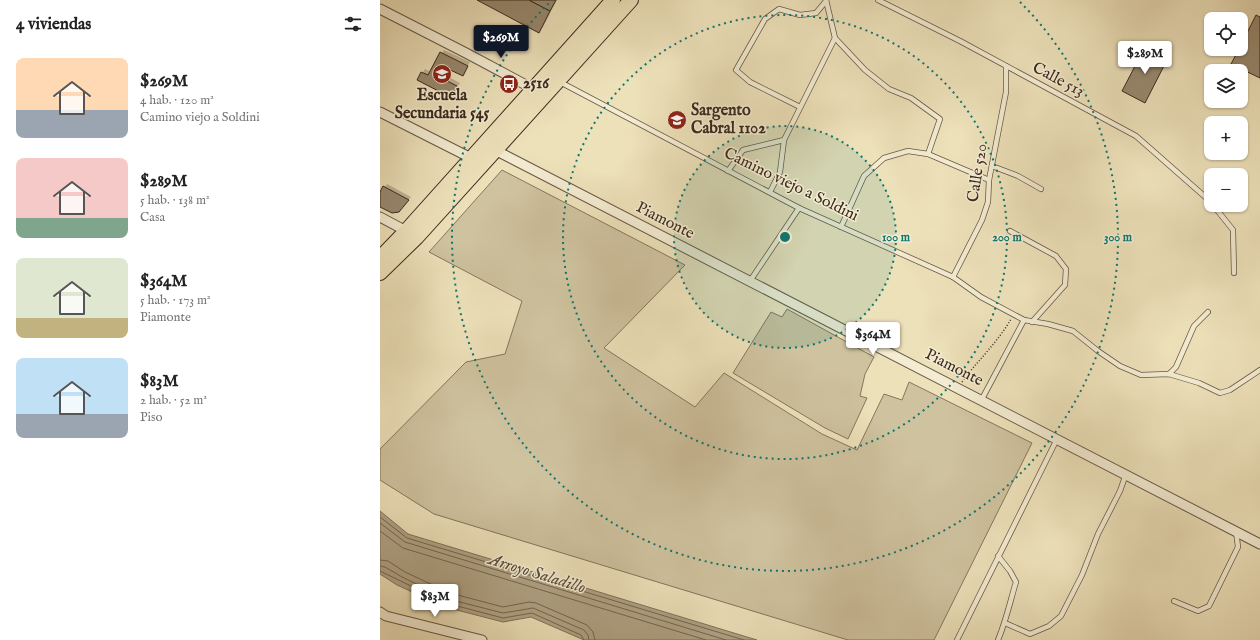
<!DOCTYPE html>
<html lang="es">
<head>
<meta charset="utf-8">
<style>
  :root { --surface:#fff; --page:#f2f2f2; --text:#222; --muted:#767676; --accent:#111827 }
  body { margin:0; font-family:"IM FELL English",serif; background:var(--page); color:var(--text); height:100vh; display:flex; flex-direction:column; font-size:15px; white-space:nowrap }
  * { box-sizing:border-box; margin:0 }
  p { font-size:13px; color:var(--muted) }
  .icon { flex:none; width:22px; height:22px; fill:none; stroke:currentColor; stroke-width:2; stroke-linecap:round; stroke-linejoin:round }
  .map { position:relative; flex:1; overflow:hidden }
  .sheet { display:flex; flex-direction:column; background:var(--surface); width:380px }
  .sheet>* { flex:none }
  .tools { position:absolute; left:824px; top:12px; display:grid; gap:8px }
  .tools a { display:grid; place-items:center; width:44px; height:44px; border-radius:8px; background:var(--surface); box-shadow:0 1px 3px #0004; font-size:20px }
  .price { position:absolute; translate:-50% -34px; padding:0 9px; border-radius:4px; background:#fff; color:#222; font-size:13px; line-height:26px; filter:drop-shadow(0 1px 2px #0008) }
  .price::after { content:''; position:absolute; left:50%; top:24px; width:12px; height:9px; margin-left:-6px; background:inherit; clip-path:polygon(0 0,100% 0,50% 100%) }
  .price.selected { background:var(--accent); color:#fff }
  ul { padding:0; list-style:none }
  li { display:flex; align-items:center; gap:12px; height:100px; padding:0 16px }
  li span { display:grid; place-items:center; flex:none; width:112px; height:80px; border-radius:8px; color:#555 }
  li>.icon { margin-inline-start:auto }
  span .icon { width:48px; height:48px; fill:#fffc; stroke-width:1 }
  li b { font-size:17px }
  h2 { display:flex; justify-content:space-between; align-items:center; height:48px; padding:0 16px; font-size:17px }
  main { display:flex; flex:1; min-height:0 }
  .map>svg:first-child { display:block }
  .green { fill:#cfc29f; stroke:#85765e }
  .water { fill:#b0a385; stroke:#81735b }
  .shadow { fill:#0003 }
  .lines { fill:none; stroke-linecap:round; stroke-linejoin:round }
  .shore { stroke:#766651; stroke-width:1 }
  .building { fill:#98896f; stroke:#3b2a1d }
  .lane-casing { stroke:#685844; stroke-width:6 }
  .street-casing { stroke:#685844; stroke-width:11 }
  .primary-casing { stroke:#3b2a1d; stroke-width:16 }
  .path { stroke:#3b2a1d; stroke-width:1.5; stroke-dasharray:1 2; stroke-linecap:butt }
  .lane { stroke:#f3ecd2; stroke-width:4.5 }
  .street { stroke:#f3ecd2; stroke-width:9 }
  .primary { stroke:#ede1ba; stroke-width:14 }
  .ring { fill:none; stroke:#0f766e; stroke-width:2; stroke-dasharray:2 4 }
  .labels { text-anchor:middle; dominant-baseline:central; stroke-width:3; stroke-linejoin:round; paint-order:stroke }
  .street-label { font-size:16px; fill:#3b2a1d; stroke:#f3ecd2 }
  .poi-label { font-size:16px; font-weight:bold; fill:#3b2a1d; stroke:#f3ecd2; text-anchor:start }
  .water-label { font-size:17px; font-style:italic; fill:#5e4e3c; stroke:#f3ecd2 }
  .centre { fill:#0f766e; stroke:#f3ecd2; stroke-width:2 }
  .ring-label { font-size:12px; text-anchor:middle; font-weight:bold; fill:#0f766e; stroke:#f3ecd2; stroke-width:3; stroke-linejoin:round; paint-order:stroke }
</style>
</head>
<body>
<main>
<section class="sheet">
<h2>4 viviendas<svg class="icon" aria-label="filters" viewBox="0 0 24 24"><path d="M4 7h16M4 17h16"/><circle cx="9" cy="7" r="2"/><circle cx="15" cy="17" r="2"/></svg></h2>
<ul>
<li><span style="background:linear-gradient(#ffd9b3 65%,#9aa5b1 0)"><svg class="icon" aria-label="home" viewBox="0 0 24 24"><path d="M3 11l9-7 9 7M6 9v11h12V9"/></svg></span><div><b>$269M</b><p>4 hab. · 120 m²</p><p>Camino viejo a Soldini</p></div></li>
<li><span style="background:linear-gradient(#f6c9c9 75%,#7fa58c 0)"><svg class="icon" aria-label="home" viewBox="0 0 24 24"><path d="M3 11l9-7 9 7M6 9v11h12V9"/></svg></span><div><b>$289M</b><p>5 hab. · 138 m²</p><p>Casa</p></div></li>
<li><span style="background:linear-gradient(#dfe7d0 75%,#c2b280 0)"><svg class="icon" aria-label="home" viewBox="0 0 24 24"><path d="M3 11l9-7 9 7M6 9v11h12V9"/></svg></span><div><b>$364M</b><p>5 hab. · 173 m²</p><p>Piamonte</p></div></li>
<li><span style="background:linear-gradient(#bfe0f5 70%,#9aa5b1 0)"><svg class="icon" aria-label="home" viewBox="0 0 24 24"><path d="M3 11l9-7 9 7M6 9v11h12V9"/></svg></span><div><b>$83M</b><p>2 hab. · 52 m²</p><p>Piso</p></div></li>
</ul>
</section>
<div class="map">
<svg width="880" height="640" viewBox="0 0 880 640">
  <rect width="100%" height="100%" fill="#ede1ba"/>
  <filter id="stains"><feTurbulence type="fractalNoise" baseFrequency=".005" numOctaves="4"/><feColorMatrix values="0 0 0 0 .2 0 0 0 0 .09 0 0 0 0 .02 0 0 0 .5 -.17"/></filter>
  <radialGradient id="worn" r=".72"><stop offset=".6" stop-color="#630" stop-opacity="0"/><stop offset="1" stop-color="#630" stop-opacity=".3"/></radialGradient>
  <g class="green">
    <path d="M122,170L305,265L224,348L315,407L344,373L442,434L477,450L504,394L522,400L529,382L652,443L554,640H468L54,514L0,480V449L86,362L125,354L142,301L49,252Z"/>
    <path d="M407,309L494,357L485,374L480,396L487,398L468,439L445,428L353,373L391,312L402,317Z"/>
  </g>
  <path class="water" d="M0,511L28,534L377,640H204L151,617L123,622L65,607L17,585L0,574Z"/>
  <g class="shadow">
    <path d="M99,0H177L163,27L159,31Z"/>
    <path d="M769,44L790,55L764,102L744,91Z"/>
    <path d="M64,50L90,62L82,75L67,67L63,74L80,83L71,96L38,80L45,69L51,72Z"/>
    <path d="M7,184L31,197L18,211L0,206V194Z"/>
  </g>
  <g class="lines">
    <g class="shore">
      <path d="M0,517L27,538L364,640"/>
      <path d="M0,523L25,542L346,640"/>
      <path d="M0,531L23,548L326,640"/>
      <path d="M0,560L8,561L25,572L70,593L123,607L149,602L156,603L207,625L213,632L215,640"/>
      <path d="M0,566L5,567L22,577L68,599L123,613L153,608L204,630L208,635L209,640"/>
      <path d="M0,571L66,603L123,618L152,613L201,635L204,640"/>
    </g>
  </g>
  <g class="building">
    <path d="M97,0H149L170,11L159,33Z"/>
    <path d="M149,0H176L170,11Z"/>
    <path d="M876,15L880,17V78L851,64L859,49H861V45Z"/>
    <path d="M765,47L788,58L765,103L742,91Z"/>
    <path d="M60,52L88,66L83,76L66,68L61,78L77,86L72,98L37,80L41,72L48,75Z"/>
    <path d="M3,186L29,200L19,212L12,213L0,207V192Z"/>
  </g>
  <g class="lines">
    <defs>
      <g id="lane">
        <path d="M498,0L580,41L756,136L831,202"/>
        <path d="M455,38L485,70L509,89L531,98L560,119L548,154"/>
        <path d="M180,82L419,208L573,277L601,297L644,320L668,324L693,331L718,351L740,366L761,375L789,374L819,383L840,393L850,390L880,370"/>
        <path d="M420,107L370,82L356,70L385,19L399,9L420,15L436,13L446,1"/>
        <path d="M612,166L638,176L661,189"/>
        <path d="M348,171L363,150L404,140L455,38L446,0"/>
        <path d="M390,192L400,172L404,140"/>
        <path d="M833,205L853,230L854,273"/>
        <path d="M461,227L484,176L504,158L528,151L548,154L609,180"/>
        <path d="M630,231L676,256L686,269L685,285L652,322"/>
        <path d="M573,277L602,220L608,202L609,180L626,92V66"/>
        <path d="M370,281L419,208"/>
        <path d="M789,374L796,367L814,326L828,312"/>
        <path d="M602,399L644,320"/>
        <path d="M618,556L630,571L636,582C630,602 626,621 618,640"/>
        <path d="M794,601L818,611L829,606L858,547L856,531"/>
        <path d="M625,623L650,634L669,626L681,616L702,575L718,534L740,491L746,474"/>
        <path d="M577,640L677,439"/>
      </g>
      <g id="street">
        <path d="M0,9L86,53L146,85L156,92"/>
        <path d="M0,112L95,160"/>
        <path d="M111,148L880,544"/>
        <path d="M0,217L30,233"/>
        <path d="M0,612L6,616L102,640"/>
      </g>
      <g id="primary">
        <path d="M0,258L26,231L233,0"/>
        <path d="M0,273L37,237L251,0"/>
      </g>
    </defs>
    <use href="#lane" class="lane-casing"/>
    <use href="#street" class="street-casing"/>
    <use href="#primary" class="primary-casing"/>
    <path class="path" d="M582,382C598,360 618,342 631,319"/>
    <use href="#lane" class="lane"/>
    <use href="#street" class="street"/>
    <use href="#primary" class="primary"/>
  </g>
  <circle cx="405" cy="237" r="111" fill="#0f766e" fill-opacity=".12"/>
  <g class="ring">
    <circle cx="405" cy="237" r="111"/>
    <circle cx="405" cy="237" r="222"/>
    <path d="M640 2A333 333 0 1 1 170 2"/>
  </g>
  <defs>
    <symbol id="school-disc" viewBox="-11 -11 22 22"><circle r="9.5" fill="#8f2418" stroke="#f3ecd2"/><path d="M0-5L7-2L0 1L-7-2ZM-4 1L0 2.5L4 1V4Q0 6-4 4Z" fill="#fff"/></symbol>
    <symbol id="bus-disc" viewBox="-11 -11 22 22"><circle r="9.5" fill="#8f2418" stroke="#f3ecd2"/><path d="M-5-6H5V4H4V6H2V4H-2V6H-4V4H-5ZM-3.5-4V0h7V-4ZM-3.5 1.2v1.5H-2V1.2ZM2 1.2v1.5H3.5V1.2Z" fill="#fff"/></symbol>
  </defs>
  <g fill-rule="evenodd">
    <use href="#school-disc" x="51" y="63" width="22" height="22"/>
    <use href="#bus-disc" x="118" y="73" width="22" height="22"/>
    <use href="#school-disc" x="286" y="109" width="22" height="22"/>
  </g>
  <g class="labels">
    <g class="street-label">
      <text transform="translate(678 80) rotate(28)">Calle 513</text>
      <text transform="translate(598 173) rotate(-81)">Calle 520</text>
      <text transform="translate(411 185) rotate(26)">Camino viejo a Soldini</text>
      <text transform="translate(285 221) rotate(27)">Piamonte</text>
      <text transform="translate(574 368) rotate(27)">Piamonte</text>
    </g>
    <g class="poi-label">
      <text x="143" y="84">2516</text>
      <text x="62" y="96" text-anchor="middle">Escuela<tspan x="62" dy="18">Secundaria 545</tspan></text>
      <text x="311" y="111">Sargento<tspan x="311" dy="18">Cabral 1102</tspan></text>
    </g>
    <g class="water-label">
      <text transform="translate(157 574) rotate(17)">Arroyo Saladillo</text>
    </g>
  </g>
  <circle cx="405" cy="237" r="6" class="centre"/>
  <g class="ring-label">
    <text x="516" y="241">100 m</text>
    <text x="627" y="241">200 m</text>
    <text x="738" y="241">300 m</text>
  </g>
  <rect width="100%" height="100%" filter="url(#stains)"/>
  <rect width="100%" height="100%" fill="url(#worn)"/>
</svg>
<div class="tools">
<a><svg class="icon" aria-label="locate" viewBox="0 0 24 24"><circle cx="12" cy="12" r="6"/><path d="M12 2v4M12 18v4M2 12h4M18 12h4"/></svg></a>
<a><svg class="icon" aria-label="layers" viewBox="0 0 24 24"><path d="M12 4l9 5-9 5-9-5zM3 14l9 5 9-5"/></svg></a>
<a>+</a>
<a>−</a>
</div>
<b class="price selected" style="left:121px;top:59px">$269M</b>
<b class="price" style="left:765px;top:75px">$289M</b>
<b class="price" style="left:493px;top:356px">$364M</b>
<b class="price" style="left:55px;top:618px">$83M</b>
</div>
</main>
</body>
</html>
